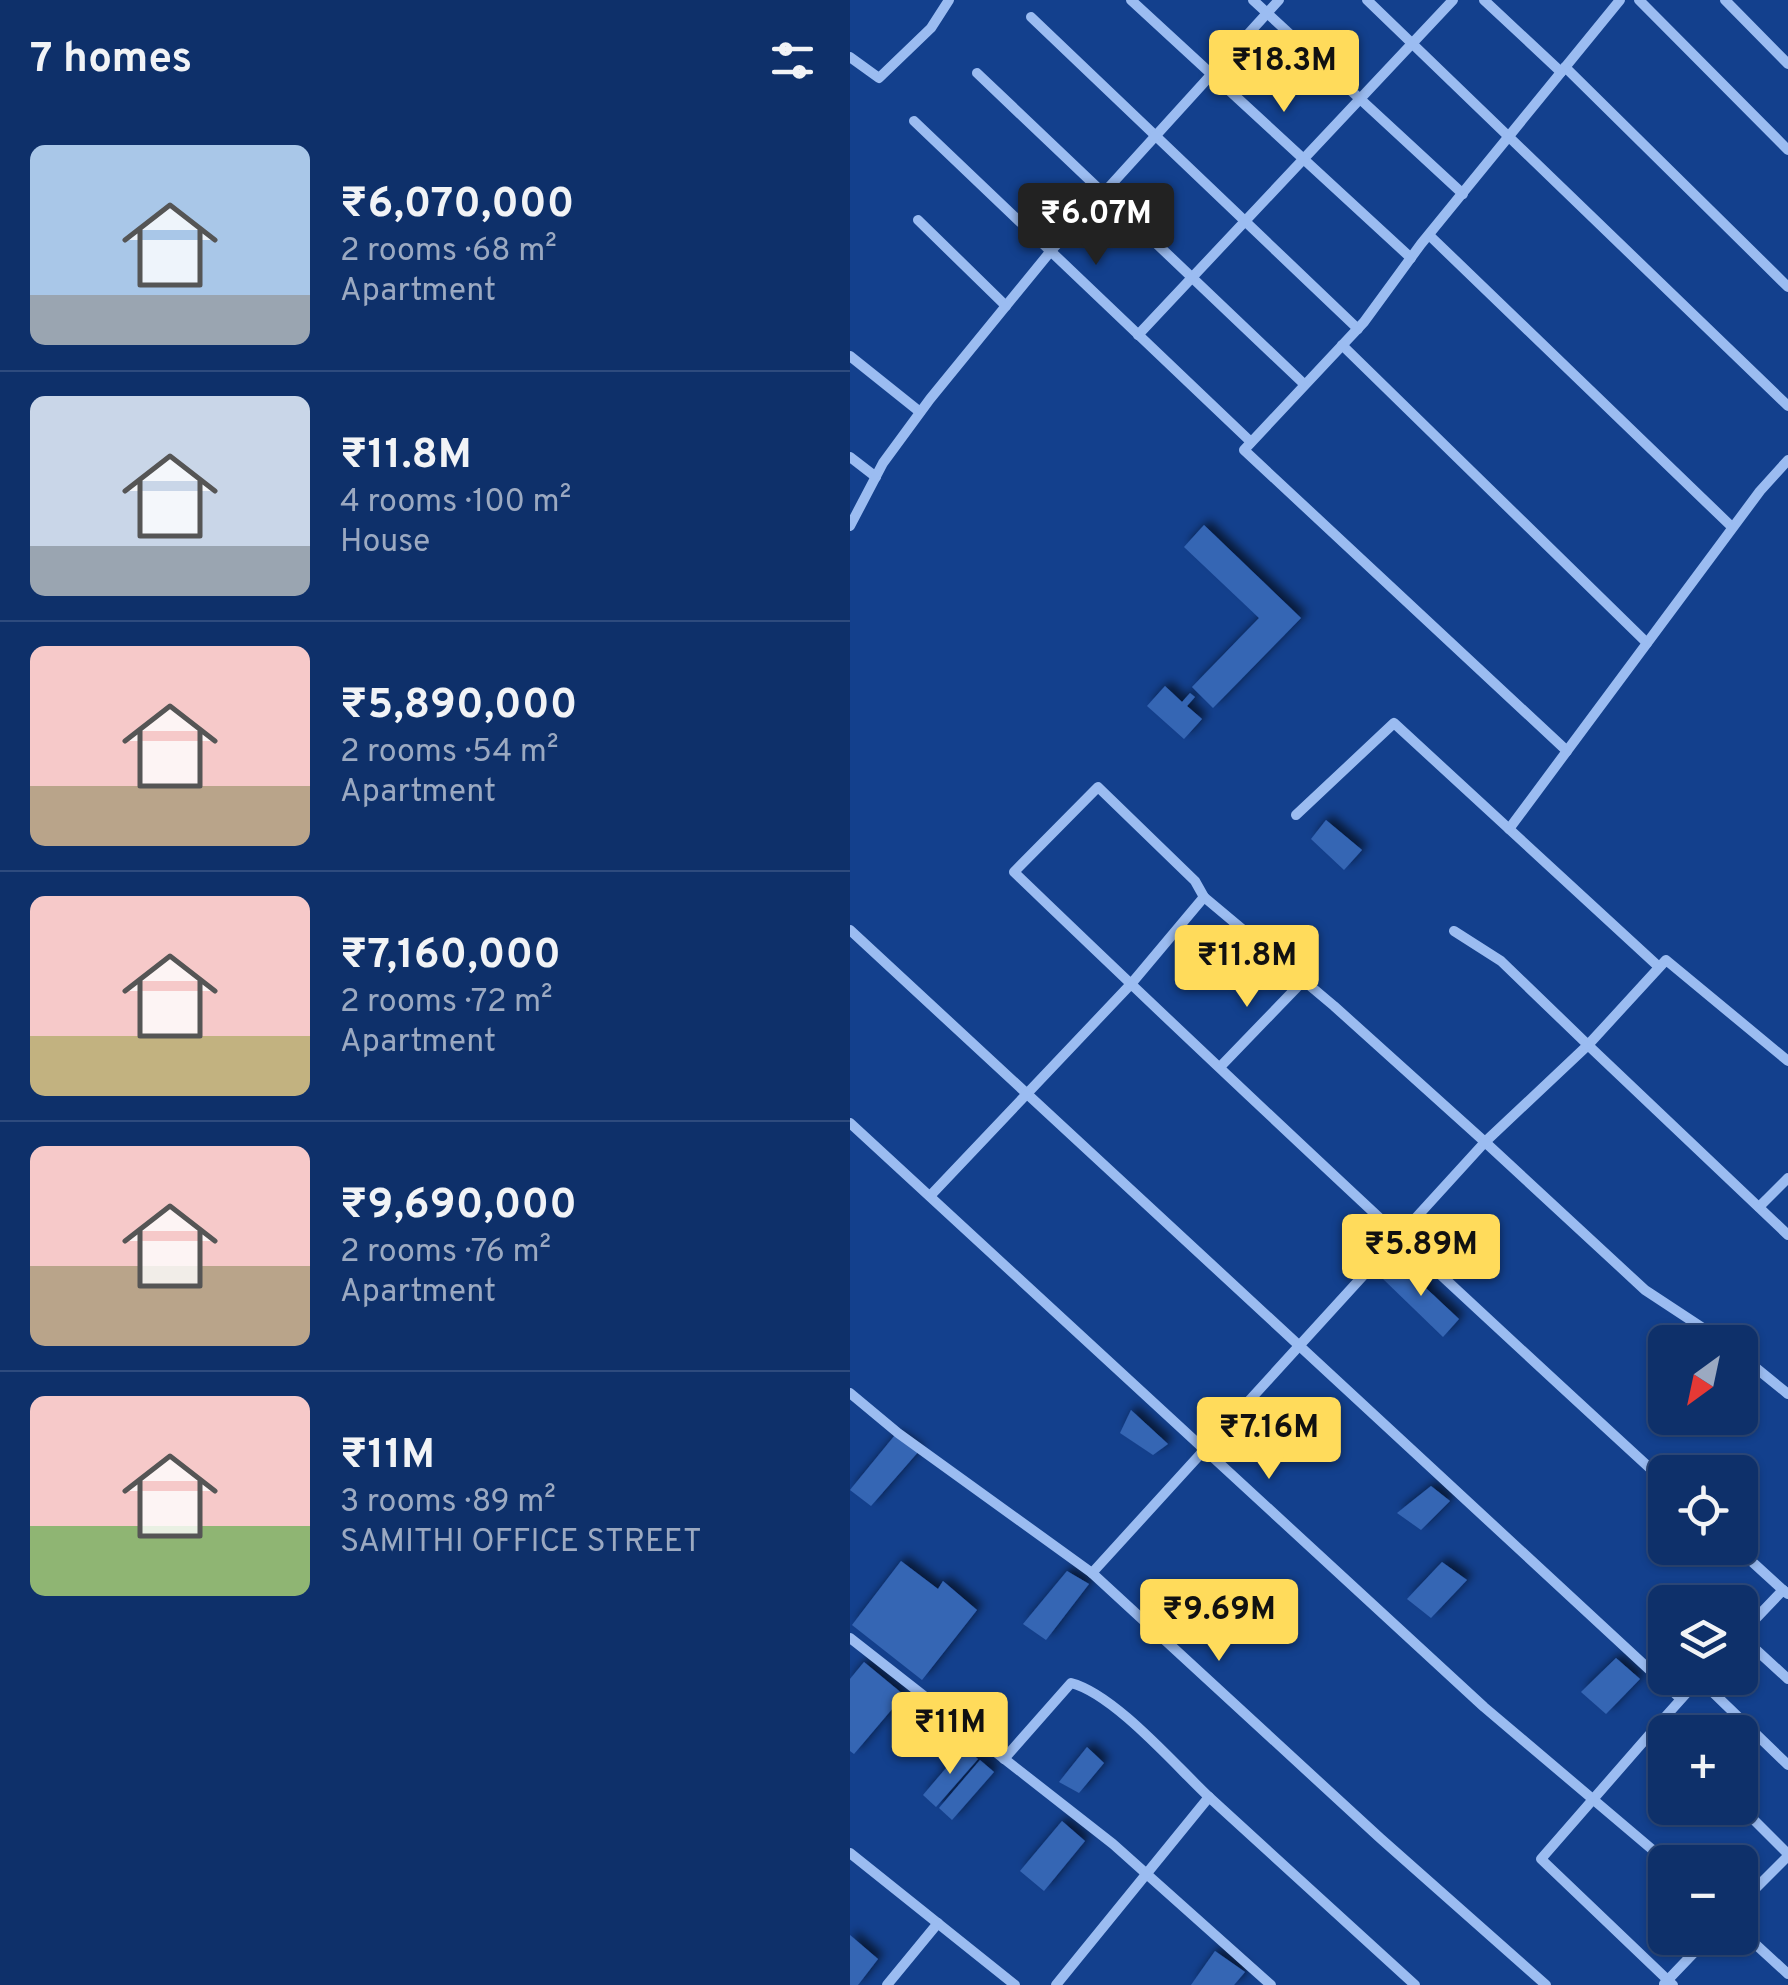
<!DOCTYPE html>
<html lang="en">
<head>
<meta charset="utf-8">
<style>
  :root { --surface:#0e306a; --page:#173870; --text:#f1f3f6; --muted:#9ba9c1; --line:#2e4b7e; --accent:#ffdb5b }
  body { margin:0; font-family:Overpass,sans-serif; background:var(--page); color:var(--text); height:100vh; display:flex; flex-direction:column; font-size:38px; white-space:nowrap }
  * { box-sizing:border-box; margin:0 }
  p { font-size:32px; color:var(--muted) }
  .icon { flex:none; width:55px; height:55px; fill:none; stroke:currentColor; stroke-width:2; stroke-linecap:round; stroke-linejoin:round }
  .map { position:relative; flex:1; overflow:hidden }
  .panel { display:flex; flex-direction:column; background:var(--surface); width:850px }
  .panel>* { flex:none }
  .needle { width:65px; rotate:213deg }
  .fabs { position:absolute; left:798px; top:1325px; display:grid; gap:20px }
  .fabs a { display:grid; place-items:center; width:110px; height:110px; border-radius:15px; background:var(--surface); box-shadow:0 2px 8px #0004,0 0 0 2px var(--line); font-size:50px }
  .price { position:absolute; translate:-50% -85px; padding:0 22px; border-radius:10px; background:var(--accent); color:#111; font-size:32px; line-height:65px; filter:drop-shadow(0 2px 5px #0008) }
  .price::after { content:''; position:absolute; left:50%; top:60px; width:30px; height:22px; margin-left:-15px; background:inherit; clip-path:polygon(0 0,100% 0,50% 100%) }
  .price.selected { background:#222; color:#fff }
  ul { padding:0; list-style:none }
  li { display:flex; align-items:center; gap:30px; height:250px; padding:0 30px }
  li+li { border-top:2px solid var(--line) }
  li span { display:grid; place-items:center; flex:none; width:280px; height:200px; border-radius:15px; color:#555 }
  li>.icon { margin-inline-start:auto }
  span .icon { width:120px; height:120px; fill:#fffc; stroke-width:1 }
  li b { font-size:42px }
  h2 { display:flex; justify-content:space-between; align-items:center; height:120px; padding:0 30px; font-size:42px }
  main { display:flex; flex:1; min-height:0 }
  .map>svg:first-child { display:block }
  .building { fill:#3666b4; filter:url(#shadow) }
  .lines { fill:none; stroke-linecap:round; stroke-linejoin:round }
  .street { stroke:#9bbcf1; stroke-width:10 }
</style>
</head>
<body>
<main>
<section class="panel">
<h2>7 homes<svg class="icon" aria-label="filters" viewBox="0 0 24 24"><path d="M4 7h16M4 17h16"/><circle cx="9" cy="7" r="2"/><circle cx="15" cy="17" r="2"/></svg></h2>
<ul>
<li><span style="background:linear-gradient(#a9c7e8 75%,#9aa5b1 0)"><svg class="icon" aria-label="home" viewBox="0 0 24 24"><path d="M3 11l9-7 9 7M6 9v11h12V9"/></svg></span><div><b>₹6,070,000</b><p>2 rooms · 68 m²</p><p>Apartment</p></div></li>
<li><span style="background:linear-gradient(#c9d6e8 75%,#9aa5b1 0)"><svg class="icon" aria-label="home" viewBox="0 0 24 24"><path d="M3 11l9-7 9 7M6 9v11h12V9"/></svg></span><div><b>₹11.8M</b><p>4 rooms · 100 m²</p><p>House</p></div></li>
<li><span style="background:linear-gradient(#f6c9c9 70%,#b9a48a 0)"><svg class="icon" aria-label="home" viewBox="0 0 24 24"><path d="M3 11l9-7 9 7M6 9v11h12V9"/></svg></span><div><b>₹5,890,000</b><p>2 rooms · 54 m²</p><p>Apartment</p></div></li>
<li><span style="background:linear-gradient(#f6c9c9 70%,#c2b280 0)"><svg class="icon" aria-label="home" viewBox="0 0 24 24"><path d="M3 11l9-7 9 7M6 9v11h12V9"/></svg></span><div><b>₹7,160,000</b><p>2 rooms · 72 m²</p><p>Apartment</p></div></li>
<li><span style="background:linear-gradient(#f6c9c9 60%,#b9a48a 0)"><svg class="icon" aria-label="home" viewBox="0 0 24 24"><path d="M3 11l9-7 9 7M6 9v11h12V9"/></svg></span><div><b>₹9,690,000</b><p>2 rooms · 76 m²</p><p>Apartment</p></div></li>
<li><span style="background:linear-gradient(#f6c9c9 65%,#8fb573 0)"><svg class="icon" aria-label="home" viewBox="0 0 24 24"><path d="M3 11l9-7 9 7M6 9v11h12V9"/></svg></span><div><b>₹11M</b><p>3 rooms · 89 m²</p><p>SAMITHI OFFICE STREET</p></div></li>
</ul>
</section>
<div class="map">
<svg width="938" height="1985" viewBox="0 0 938 1985">
  <defs>
    <filter id="shadow"><feDropShadow dx="5.5" dy="-5.5" stdDeviation="5" flood-color="#0009"/></filter>
  </defs>
  <rect width="100%" height="100%" fill="#13408d"/>
  <g class="building">
    <path d="M354,525L451,618L363,708L342,687L409,618L334,547Z"/>
    <path d="M315,686L332,702L340,693L345,697L337,706L352,719L334,739L297,706Z"/>
    <path d="M476,820L512,850L494,870L461,839Z"/>
    <path d="M547,1261L609,1319L593,1337L532,1278Z"/>
    <path d="M281,1410L318,1444L303,1455L270,1433Z"/>
    <path d="M45,1435L69,1451L21,1506L0,1490Z"/>
    <path d="M581,1486L600,1501L571,1530L547,1513Z"/>
    <path d="M51,1561L88,1589L93,1581L127,1610L72,1680L2,1625Z"/>
    <path d="M592,1562L617,1580L581,1618L557,1599Z"/>
    <path d="M217,1571L239,1584L196,1640L173,1624Z"/>
    <path d="M766,1658L790,1679L756,1714L731,1692Z"/>
    <path d="M14,1662L54,1695L4,1754L0,1751V1679Z"/>
    <path d="M114,1747L128,1759L86,1807L73,1795Z"/>
    <path d="M237,1747L254,1763L229,1793L209,1782Z"/>
    <path d="M130,1760L144,1772L102,1820L89,1808Z"/>
    <path d="M212,1821L235,1841L194,1891L170,1871Z"/>
    <path d="M0,1935L28,1959L8,1985H0Z"/>
    <path d="M365,1951L395,1972L384,1985H341Z"/>
  </g>
  <g class="lines">
    <g class="street">
      <path d="M281,0L561,258"/>
      <path d="M403,0L613,194"/>
      <path d="M517,0L938,406"/>
      <path d="M634,0L711,72"/>
      <path d="M789,0L938,150"/>
      <path d="M875,0L938,64"/>
      <path d="M181,17L508,329"/>
      <path d="M0,57L29,78L81,28L99,0"/>
      <path d="M715,67L938,287"/>
      <path d="M127,73L454,384"/>
      <path d="M64,121L401,442"/>
      <path d="M68,220L156,306"/>
      <path d="M579,235L882,527"/>
      <path d="M288,335L603,0"/>
      <path d="M492,345L797,643"/>
      <path d="M0,356L70,412"/>
      <path d="M0,457L26,477"/>
      <path d="M0,526L33,463L80,399L200,252L429,0"/>
      <path d="M717,751L394,450L514,322L571,244L770,0"/>
      <path d="M446,815L544,723L809,967"/>
      <path d="M659,829L910,491L938,460"/>
      <path d="M354,897L484,1006L635,1142L738,1045L938,1235"/>
      <path d="M0,930L830,1698"/>
      <path d="M604,931L651,961L738,1045L816,960L938,1061"/>
      <path d="M370,1067L453,981"/>
      <path d="M0,1123L634,1707L817,1862"/>
      <path d="M80,1196L281,984L354,897L345,881L248,787L164,872C378,1078 596,1281 815,1482"/>
      <path d="M909,1207L938,1178"/>
      <path d="M890,1355L938,1394"/>
      <path d="M0,1393L48,1433L242,1573L530,1838L696,1985"/>
      <path d="M887,1548L933,1590"/>
      <path d="M242,1573L635,1142L795,1290L874,1342"/>
      <path d="M890,1635L933,1590L938,1594"/>
      <path d="M890,1635L938,1679"/>
      <path d="M0,1638L263,1844L421,1985"/>
      <path d="M849,1679L938,1765"/>
      <path d="M807,1726L850,1678"/>
      <path d="M815,1733L807,1726L691,1859L823,1985"/>
      <path d="M154,1759L221,1683C264,1694 325,1765 359,1797"/>
      <path d="M890,1806L938,1854"/>
      <path d="M0,1853L165,1985"/>
      <path d="M890,1904L938,1856"/>
      <path d="M890,1930L938,1974"/>
      <path d="M814,1984L858,1938"/>
      <path d="M37,1985L88,1923"/>
      <path d="M206,1985L359,1797L565,1985"/>
    </g>
  </g>
</svg>
<div class="fabs">
<a><svg class="needle" viewBox="-14 -14 28 28"><path d="M0-13l5 13h-10z" fill="#e53935"/><path d="M0 13l5-13h-10z" fill="#9ba9c1"/></svg></a>
<a><svg class="icon" aria-label="locate" viewBox="0 0 24 24"><circle cx="12" cy="12" r="6"/><path d="M12 2v4M12 18v4M2 12h4M18 12h4"/></svg></a>
<a><svg class="icon" aria-label="layers" viewBox="0 0 24 24"><path d="M12 4l9 5-9 5-9-5zM3 14l9 5 9-5"/></svg></a>
<a>+</a>
<a>−</a>
</div>
<b class="price" style="left:434px;top:115px">₹18.3M</b>
<b class="price selected" style="left:246px;top:268px">₹6.07M</b>
<b class="price" style="left:397px;top:1010px">₹11.8M</b>
<b class="price" style="left:571px;top:1299px">₹5.89M</b>
<b class="price" style="left:419px;top:1482px">₹7.16M</b>
<b class="price" style="left:369px;top:1664px">₹9.69M</b>
<b class="price" style="left:100px;top:1777px">₹11M</b>
</div>
</main>
</body>
</html>
